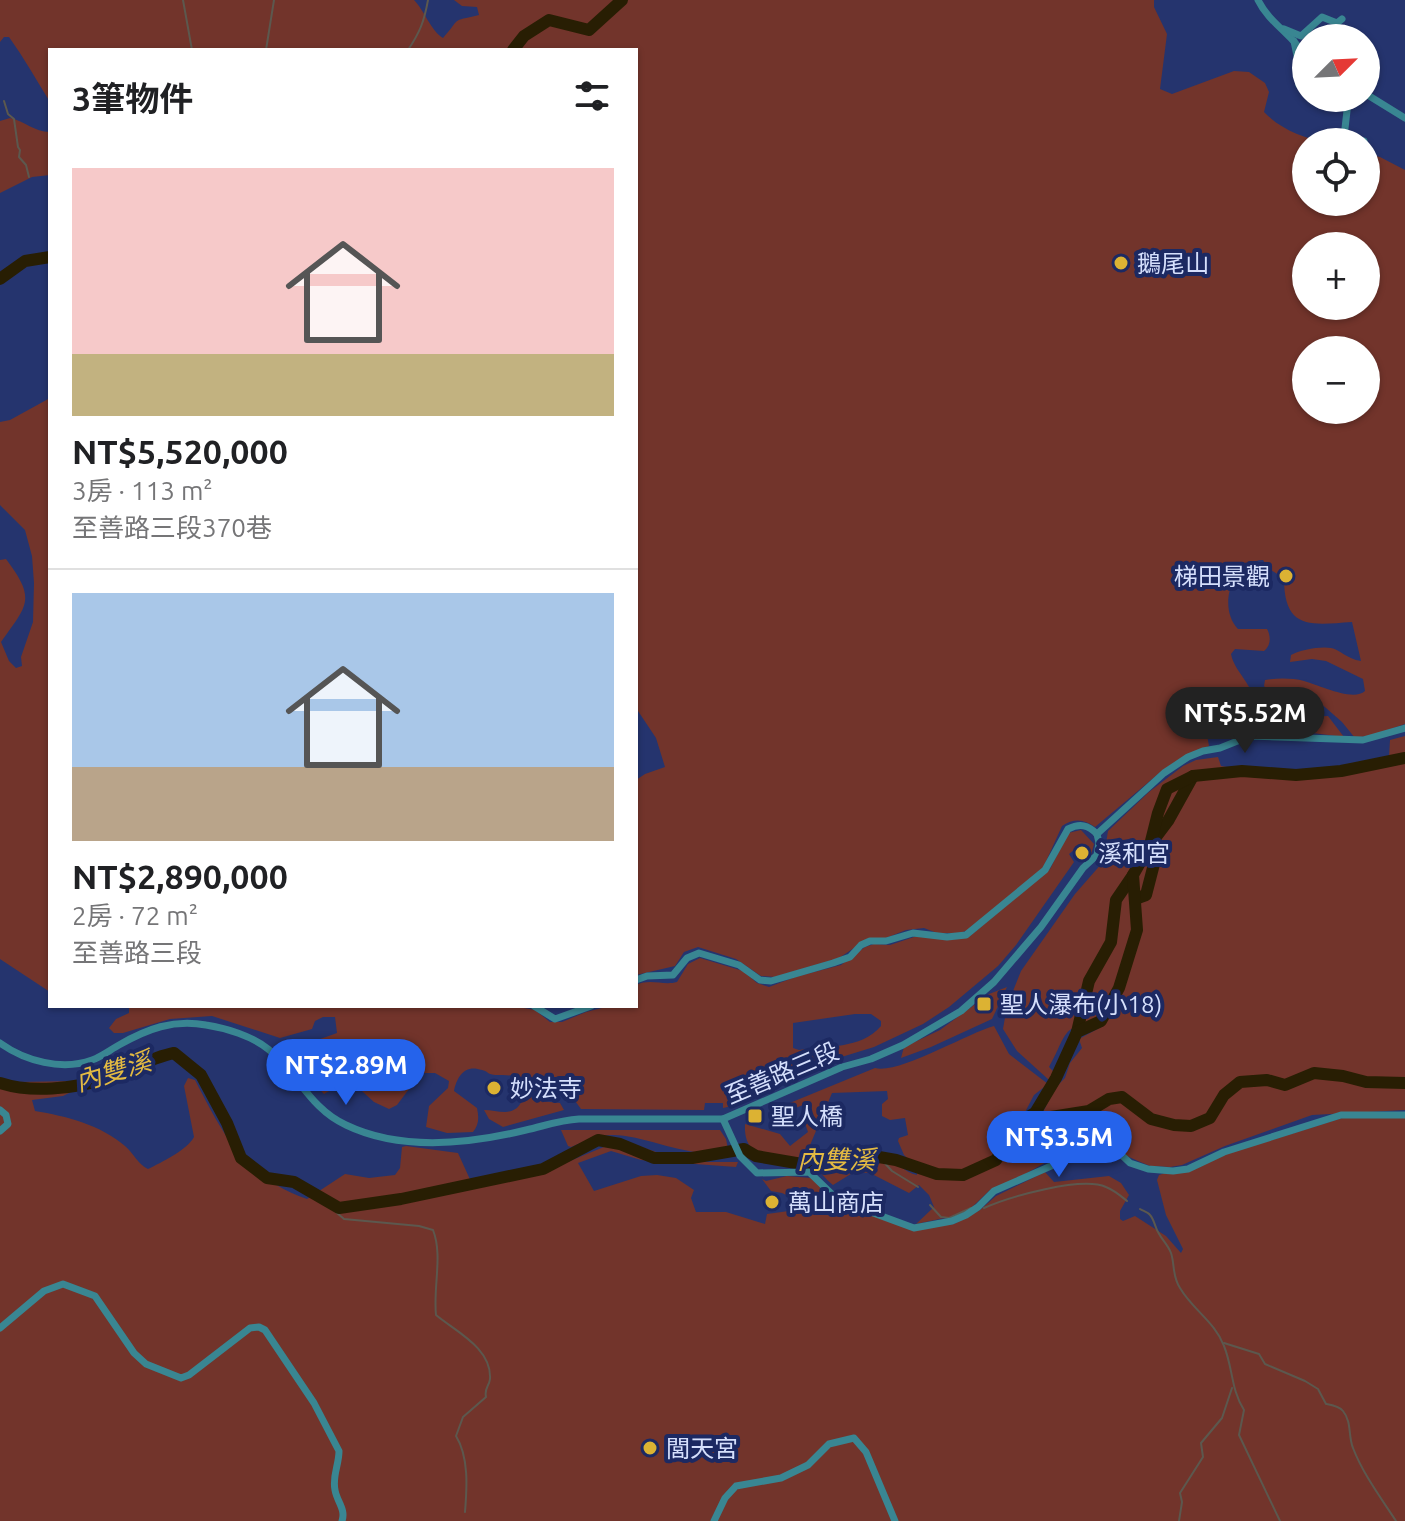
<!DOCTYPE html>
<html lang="zh-TW">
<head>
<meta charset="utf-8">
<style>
  :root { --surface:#fff; --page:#f2f2f2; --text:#202124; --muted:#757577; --line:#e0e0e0; --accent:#2563eb }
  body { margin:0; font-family:Ubuntu,"Noto Sans TC",sans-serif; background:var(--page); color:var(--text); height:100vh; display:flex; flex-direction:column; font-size:30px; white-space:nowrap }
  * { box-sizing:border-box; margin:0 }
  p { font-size:26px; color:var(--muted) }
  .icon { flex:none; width:44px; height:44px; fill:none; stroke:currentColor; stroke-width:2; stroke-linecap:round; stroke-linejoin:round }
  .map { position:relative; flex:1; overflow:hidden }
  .side { position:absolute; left:48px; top:48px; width:590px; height:960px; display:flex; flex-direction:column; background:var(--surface); border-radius:0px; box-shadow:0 2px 6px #0004 }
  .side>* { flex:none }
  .needle { width:52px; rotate:66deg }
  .tools { position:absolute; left:1292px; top:24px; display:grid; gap:16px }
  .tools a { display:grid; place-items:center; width:88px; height:88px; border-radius:50%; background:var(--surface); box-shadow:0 2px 6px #0004; font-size:40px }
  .price { position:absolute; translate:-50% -68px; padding:0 18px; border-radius:28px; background:var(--accent); color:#fff; font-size:26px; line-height:52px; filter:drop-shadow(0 2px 4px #0008) }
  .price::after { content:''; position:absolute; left:50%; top:48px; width:24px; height:18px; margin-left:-12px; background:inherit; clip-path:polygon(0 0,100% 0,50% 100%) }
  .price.active { background:#222; color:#fff }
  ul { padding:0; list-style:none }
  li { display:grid; align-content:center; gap:16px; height:424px; padding:0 24px }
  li+li { border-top:2px solid var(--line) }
  li span { display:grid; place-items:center; height:248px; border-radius:0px; color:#555 }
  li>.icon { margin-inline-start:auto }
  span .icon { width:144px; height:144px; fill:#fffc; stroke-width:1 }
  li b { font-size:34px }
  h2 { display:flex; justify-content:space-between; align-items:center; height:96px; padding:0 24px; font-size:34px }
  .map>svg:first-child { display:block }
  .green { fill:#72342b; fill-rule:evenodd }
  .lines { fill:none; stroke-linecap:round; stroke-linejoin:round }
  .stream { stroke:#5c584e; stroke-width:2 }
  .river { stroke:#281e03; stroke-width:12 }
  .minor { stroke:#398692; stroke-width:7 }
  .poi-dot { fill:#dcb233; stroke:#1c2962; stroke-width:3 }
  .labels { text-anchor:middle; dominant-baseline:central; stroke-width:8; stroke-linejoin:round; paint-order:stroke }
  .poi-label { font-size:24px; fill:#d5dffc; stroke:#1c2962; text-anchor:start }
  .street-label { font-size:24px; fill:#d5dffc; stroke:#1c2962 }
  .water-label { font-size:26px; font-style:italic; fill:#e3ba42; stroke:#1c2962 }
</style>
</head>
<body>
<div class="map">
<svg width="1405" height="1521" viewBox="0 0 1405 1521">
  <rect width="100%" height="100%" fill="#25346e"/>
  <g class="green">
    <path d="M0,0H414C424,10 431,31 443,38C462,17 449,22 479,15L477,7L462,6L454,0H1154V7L1167,34L1160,89L1172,94L1234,71L1249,72L1265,83L1269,92L1264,112C1279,128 1304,139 1326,142H1306V202H1366V154L1380,157L1405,170V724L1373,735L1355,738L1342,722L1310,694H1285L1276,698L1264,686L1265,680C1277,678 1293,678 1304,681C1319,685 1353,702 1365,691L1363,679L1326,661L1312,659L1290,662L1291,655C1300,650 1320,646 1331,648C1339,649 1347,659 1361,661L1352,622C1310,625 1284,630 1284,578L1269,569L1263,560C1232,561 1217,607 1238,629H1267C1271,636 1271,646 1264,651L1235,649L1231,654C1233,665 1240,672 1246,682C1269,721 1289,717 1328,716L1344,737L1305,732H1251C1238,718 1226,707 1208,719L1206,729L1209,746L1163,770L1095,827C1084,819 1074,818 1062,826L1043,868L973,928L960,933H937L924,928L906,930L886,938H869L839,958L775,977L761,976L736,959L698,947L684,952L675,966L636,975V780L645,774L665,767L656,738L636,708V50H50V102C37,81 24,58 9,37H4L0,42ZM1306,246H1366V306H1306ZM1306,350H1366V410H1306Z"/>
    <path d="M10,118C25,121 34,132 50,132V175L32,177L0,193V121Z"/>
    <path d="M50,398V992L0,959V560L6,559C37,600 27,605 1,642L9,661L16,668L22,666L21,657L33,622L34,583L32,556L25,530L0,505V422L10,420Z"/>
    <path d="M1405,736V1110L1312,1115L1225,1146L1182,1165L1170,1167L1150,1166L1138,1161L1127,1156L1113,1141L1103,1135L1092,1131L1081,1132L1065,1142L1048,1161L1020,1177L990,1190L970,1209L949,1217L916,1224L934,1207L929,1195L919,1185L909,1193L870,1173L854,1172L833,1185C825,1179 819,1169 810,1164C782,1152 743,1167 745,1124L780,1134L790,1146L808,1132L802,1115L809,1106L808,1103L783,1113L780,1107L875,1068C897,1075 968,1033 994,1026L1009,1054L1048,1084L1034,1095L1024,1114L1009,1124L1001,1144L1013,1147L1029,1123L1039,1120L1055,1088L1065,1078L1070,1063L1082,1048L1079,1039L1103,1026L1100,1021C1060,1025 1067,1036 1049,1067L1055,1073L1049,1080L1017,1051L1003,1029L1007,1006L1021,971L1075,894L1103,862L1108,831L1149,792L1183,766L1196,760L1218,757L1221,766L1257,772L1377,765L1389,757L1390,740ZM887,1091L888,1099L882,1104V1116L890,1120L905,1118L908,1135L899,1138L898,1141L904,1155L917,1167V1175C904,1173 897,1160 884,1156C858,1149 831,1155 805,1157L832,1093Z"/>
    <path d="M1081,830L1094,844L1091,855L1080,845L1069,854L1074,862L1016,945L998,966L949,1007L923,1024L874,1047L835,1059L732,1106L723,1108V1103H705L704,1110L581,1109L570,1094L550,1093L541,1097V1101L560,1103L564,1110L503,1127L489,1119L484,1110C491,1110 498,1112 505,1112C526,1111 526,1089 515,1076C508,1075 502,1075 495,1075C486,1074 490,1072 482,1070C465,1064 457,1076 454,1091L477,1108C479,1118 479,1124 473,1132L447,1133L426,1127L429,1106L448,1088L449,1081L435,1073H421L397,1105L389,1109L374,1102L352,1082L341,1084L324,1094L306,1075L317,1069L312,1042L337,1033L335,1017H323L315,1021L312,1029L280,1038L212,1016L170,1019L123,1033H114L109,1028L116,1019L129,1013V1006H513L535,1010L550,1022H562L586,1012L610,1006H636V985C651,978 663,986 677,982L688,964L700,958L743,971L757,983L769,987L795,977L841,965L865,947L874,944L890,945L917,936L948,940L970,936L1050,869L1068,833ZM855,1014H871L881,1021V1026C860,1050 827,1045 799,1050L793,1048V1023Z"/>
    <path d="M1007,987L992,1019L931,1047L901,1058L904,1047L940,1030L989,994Z"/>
    <path d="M188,1078L195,1080C224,1136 244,1177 307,1199L345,1174L369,1178L395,1175L400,1168L402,1147L406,1146L458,1153L473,1186H481L543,1172L616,1142L630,1143L685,1162H738L736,1167L641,1160L611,1151L578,1163L594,1191L641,1176L657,1175L676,1178L694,1190L691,1198L696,1212H726L765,1224L767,1214L796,1210L805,1204L782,1193L771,1191L762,1179L766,1181L787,1176L811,1178L823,1189L831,1202L913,1229L954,1224L980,1210L996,1196L1045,1172L1054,1182L1109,1176L1121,1183L1129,1195L1120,1211V1219L1123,1221L1135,1216L1166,1236L1181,1253L1183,1249L1166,1215L1157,1180L1159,1175L1342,1118H1405V1521H0V1079L16,1082L79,1081V1088L63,1096L32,1100L35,1111C66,1116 101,1125 125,1146C134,1154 138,1164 148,1169C162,1162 187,1150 194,1137L184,1086Z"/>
    <path d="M561,1130H720L726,1139L728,1149C697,1163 648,1135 613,1135C597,1135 586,1141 571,1147L568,1146Z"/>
  </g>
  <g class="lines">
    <g class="stream">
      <path d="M183,0L192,50"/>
      <path d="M266,50L274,0"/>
      <path d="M408,50C420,32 424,22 428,0"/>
      <path d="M4,101L8,114L14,119L18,147L20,150L19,157L26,165L29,177"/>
      <path d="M879,1157L892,1171L918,1187"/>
      <path d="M315,1194L344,1219L419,1226L433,1230C443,1255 433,1287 436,1315C455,1331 492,1348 490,1379C489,1387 484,1388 486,1397L463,1417L456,1436C469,1457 467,1488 465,1512"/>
      <path d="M930,1205L941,1217L949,1218L971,1208"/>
      <path d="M984,1208C1009,1197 1081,1176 1106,1187C1114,1190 1121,1196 1127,1201"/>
      <path d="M1140,1209C1143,1211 1148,1212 1150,1215C1154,1219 1155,1227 1158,1232C1162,1240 1168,1245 1171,1253C1175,1265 1172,1276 1180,1288C1193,1310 1215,1322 1224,1346C1233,1368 1231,1390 1244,1410L1239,1435L1280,1521"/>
      <path d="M1224,1343L1259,1354L1265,1364L1305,1381L1318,1389L1326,1404C1332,1405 1339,1406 1343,1411C1352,1422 1348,1436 1353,1448C1363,1474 1381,1498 1396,1521"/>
      <path d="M1179,1521L1182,1502L1180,1493L1203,1457L1201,1443L1222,1418L1232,1388"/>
    </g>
    <g class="river">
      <path d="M513,50L524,36L549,20L589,30L622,0"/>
      <path d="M0,279L25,261L50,257"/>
      <path d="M1135,899L1146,895L1154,864L1150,845L1168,821L1193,776"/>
      <path d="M1077,1032L1089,981L1111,942L1116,900L1133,875"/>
      <path d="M0,1083C30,1093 74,1089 105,1079C129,1071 149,1058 174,1053L201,1075L227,1123L241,1158L267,1178L294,1182L339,1208L401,1199L543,1169L598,1140L620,1144L654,1158H692L744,1149L756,1156L802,1164L879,1157L896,1160L937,1174L963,1175L996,1160L1020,1122L1035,1113L1056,1078L1077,1032L1101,1021L1119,988L1137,930L1133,875L1150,845L1158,813L1167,789L1193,776L1242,771L1296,775L1341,771L1405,758"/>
      <path d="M1035,1113L1045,1118L1089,1111L1109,1099L1122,1097L1151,1119L1174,1125L1191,1126L1210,1118L1224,1095L1240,1082L1267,1080L1285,1085L1314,1073L1343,1076L1366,1082L1405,1083"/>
    </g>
    <g class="minor">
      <path d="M1258,0C1269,23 1293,35 1306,57"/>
      <path d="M1284,29L1301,36L1322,17L1337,23L1342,19"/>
      <path d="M1294,41L1297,56L1306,67"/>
      <path d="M1299,85L1306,88"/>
      <path d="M1366,94L1405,118"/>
      <path d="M1343,98L1348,102L1344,137L1349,141H1364"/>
      <path d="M1097,834L1164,773L1188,757L1203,751L1220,748L1250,736L1363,740L1405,728"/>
      <path d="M636,980L647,976L673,975L687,958L699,953L739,965L760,980L771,981L833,963L850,957L861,945L870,941H886L913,933L947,937L966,935L1045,870L1068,829C1080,823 1088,825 1097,834"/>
      <path d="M534,1006L555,1019L591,1006"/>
      <path d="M0,1043C25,1061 62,1071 92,1060C101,1057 110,1050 119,1045C147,1029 173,1019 206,1025C226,1028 252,1036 268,1049C297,1072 310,1109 346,1125C400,1151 469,1144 526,1130C544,1126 560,1120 579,1119H723L842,1067L871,1059L903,1045L961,1011L994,982L1041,927L1083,868L1097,855L1099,843L1097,834"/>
      <path d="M0,1110L6,1115L8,1124L0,1131"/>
      <path d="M723,1119L740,1156L757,1173L809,1172L838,1200L914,1228L952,1221L966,1215L978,1207L994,1191L1051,1166L1069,1148L1087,1136L1095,1137L1112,1146L1130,1163L1148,1169L1173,1171L1188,1169L1224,1152L1341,1115H1405"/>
      <path d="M0,1328L44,1291L63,1284L95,1296L134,1353L146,1364L181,1378L189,1375L250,1328L259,1327L265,1330L314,1403L339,1451C339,1465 332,1476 335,1490C337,1502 346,1509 342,1521"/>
      <path d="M714,1521L725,1498L736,1486L781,1478L808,1465L829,1444L854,1438L866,1452L895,1521"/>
    </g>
  </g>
  <g class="poi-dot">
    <circle cx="1121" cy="263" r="8"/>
    <circle cx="1286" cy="576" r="8"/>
    <circle cx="1082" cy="853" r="8"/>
    <rect x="976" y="996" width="16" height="16" rx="4"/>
    <circle cx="494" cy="1088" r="8"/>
    <rect x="747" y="1108" width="16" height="16" rx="4"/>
    <circle cx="772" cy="1202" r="8"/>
    <circle cx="650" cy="1448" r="8"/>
  </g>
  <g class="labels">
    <g class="poi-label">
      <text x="1137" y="263">鵝尾山</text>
      <text x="1270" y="576" text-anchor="end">梯田景觀</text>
      <text x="1098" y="853">溪和宮</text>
      <text x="1000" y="1004">聖人瀑布(小18)</text>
      <text x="510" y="1088">妙法寺</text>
      <text x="771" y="1116">聖人橋</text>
      <text x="788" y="1202">萬山商店</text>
      <text x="666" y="1448">閭天宮</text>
    </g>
    <g class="street-label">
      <text transform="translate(782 1073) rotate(-23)">至善路三段</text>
    </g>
    <g class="water-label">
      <text transform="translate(113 1071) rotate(-17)">內雙溪</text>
      <text x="836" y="1159">內雙溪</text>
    </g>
  </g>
</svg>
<div class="tools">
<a><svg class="needle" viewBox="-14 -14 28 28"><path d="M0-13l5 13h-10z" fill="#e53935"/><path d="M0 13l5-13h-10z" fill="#757577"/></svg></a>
<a><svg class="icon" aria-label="locate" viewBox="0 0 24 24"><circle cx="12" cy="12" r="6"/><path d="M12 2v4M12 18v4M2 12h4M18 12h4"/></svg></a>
<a>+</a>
<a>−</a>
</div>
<b class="price active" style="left:1245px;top:755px">NT$5.52M</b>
<b class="price" style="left:346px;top:1107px">NT$2.89M</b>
<b class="price" style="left:1059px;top:1179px">NT$3.5M</b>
<section class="side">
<h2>3筆物件<svg class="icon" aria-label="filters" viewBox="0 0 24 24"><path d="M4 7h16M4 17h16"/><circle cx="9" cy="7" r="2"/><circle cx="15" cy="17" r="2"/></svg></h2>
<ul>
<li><span style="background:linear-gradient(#f6c9c9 75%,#c2b280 0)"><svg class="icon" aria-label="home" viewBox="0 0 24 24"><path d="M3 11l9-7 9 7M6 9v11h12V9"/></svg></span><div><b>NT$5,520,000</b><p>3房 · 113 m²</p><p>至善路三段370巷</p></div></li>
<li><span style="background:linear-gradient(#a9c7e8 70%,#b9a48a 0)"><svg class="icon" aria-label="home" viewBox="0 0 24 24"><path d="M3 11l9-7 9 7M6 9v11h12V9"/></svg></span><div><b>NT$2,890,000</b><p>2房 · 72 m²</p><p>至善路三段</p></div></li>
</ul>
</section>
</div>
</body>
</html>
